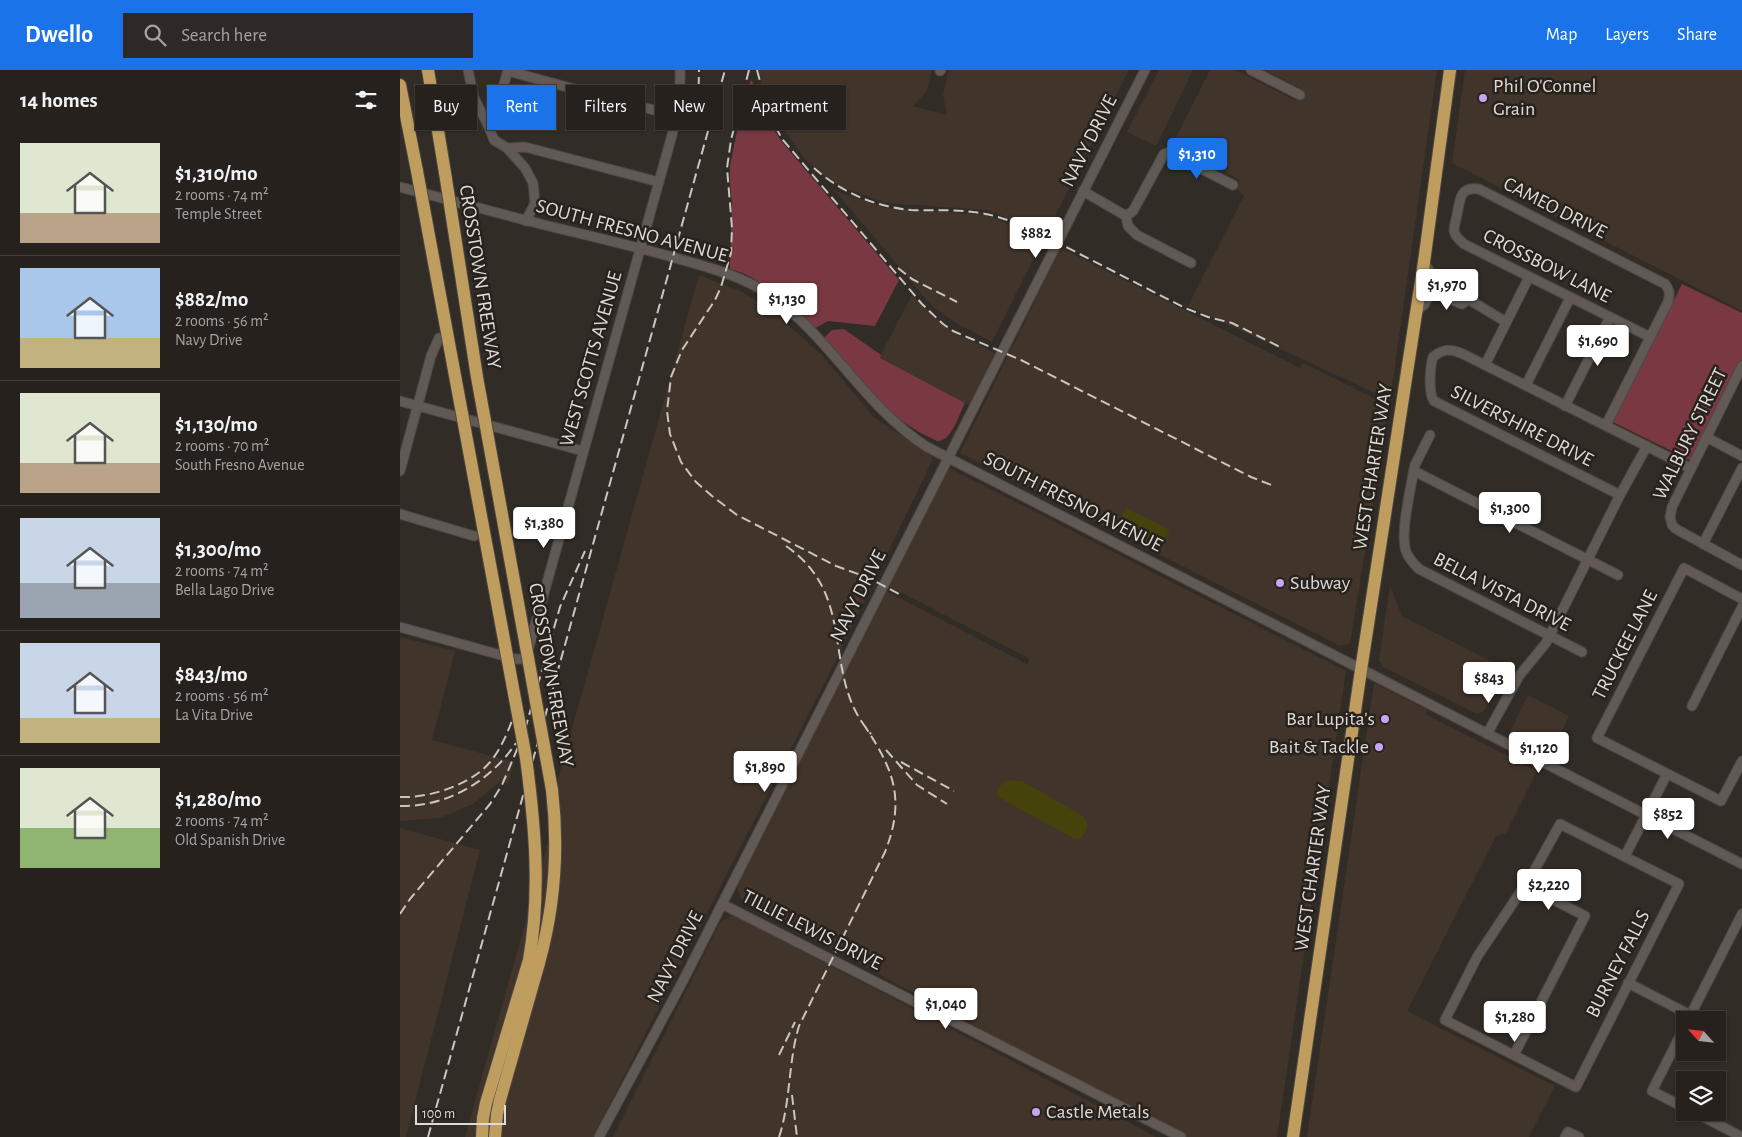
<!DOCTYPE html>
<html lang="en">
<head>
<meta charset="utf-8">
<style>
  :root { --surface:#26211d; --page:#2e2926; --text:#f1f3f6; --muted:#a4a3a4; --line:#423e3b; --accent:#1a73e8 }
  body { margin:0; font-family:"Alegreya Sans",sans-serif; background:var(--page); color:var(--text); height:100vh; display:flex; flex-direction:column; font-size:19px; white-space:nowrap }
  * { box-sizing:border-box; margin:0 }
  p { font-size:16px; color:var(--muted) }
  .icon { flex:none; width:28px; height:28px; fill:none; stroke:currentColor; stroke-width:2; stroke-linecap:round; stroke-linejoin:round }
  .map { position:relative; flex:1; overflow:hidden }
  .side { display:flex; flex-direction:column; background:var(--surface); width:400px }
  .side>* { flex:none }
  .hud { position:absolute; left:15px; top:15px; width:475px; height:45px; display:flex; gap:10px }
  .needle { width:32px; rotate:297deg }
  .buttons { position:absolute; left:1276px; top:941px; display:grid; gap:10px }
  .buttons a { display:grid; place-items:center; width:50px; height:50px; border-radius:0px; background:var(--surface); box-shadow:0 1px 4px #0004,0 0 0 1px var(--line); font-size:25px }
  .scale { position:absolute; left:15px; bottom:12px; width:91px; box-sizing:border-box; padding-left:5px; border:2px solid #dedad7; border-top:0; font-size:14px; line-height:18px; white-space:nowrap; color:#dedad7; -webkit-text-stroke:4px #28221d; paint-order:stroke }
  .price { position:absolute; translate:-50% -42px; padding:0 11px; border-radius:5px; background:#fff; color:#222; font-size:16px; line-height:32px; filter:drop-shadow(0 1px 2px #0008) }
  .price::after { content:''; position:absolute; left:50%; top:30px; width:15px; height:11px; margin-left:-8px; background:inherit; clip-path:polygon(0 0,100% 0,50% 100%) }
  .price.active { background:var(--accent); color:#fff }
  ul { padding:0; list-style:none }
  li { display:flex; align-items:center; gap:15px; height:125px; padding:0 20px }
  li+li { border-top:1px solid var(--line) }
  li span { display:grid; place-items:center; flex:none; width:140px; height:100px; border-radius:0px; color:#555 }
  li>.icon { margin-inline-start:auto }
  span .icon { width:60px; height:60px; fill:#fffc; stroke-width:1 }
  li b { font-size:21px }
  h2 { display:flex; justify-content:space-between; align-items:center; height:60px; padding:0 20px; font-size:21px }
  .chip { padding:0 18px; border-radius:0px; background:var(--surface); box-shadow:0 1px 4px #0004,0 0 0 1px var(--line); font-size:18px; line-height:45px }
  .chip.active { background:var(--accent); color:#fff }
  header { display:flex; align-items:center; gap:30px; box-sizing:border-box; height:70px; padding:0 25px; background:var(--accent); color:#fff }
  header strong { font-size:24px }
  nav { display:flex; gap:28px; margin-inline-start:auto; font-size:18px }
  .search { width:350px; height:45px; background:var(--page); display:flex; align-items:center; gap:12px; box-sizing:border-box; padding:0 18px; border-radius:0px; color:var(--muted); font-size:19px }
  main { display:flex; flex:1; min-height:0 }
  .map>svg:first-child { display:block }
  .built { fill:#40342b }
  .green { fill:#7a3942 }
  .water { fill:#45420c }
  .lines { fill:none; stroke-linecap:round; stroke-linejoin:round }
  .minor-casing { stroke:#4d4744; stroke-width:11 }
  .highway-casing { stroke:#4d4744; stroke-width:14 }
  .minor { stroke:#605954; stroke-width:9 }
  .highway { stroke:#be9d5e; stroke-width:12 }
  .rail { stroke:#c9c5c1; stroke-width:2; stroke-dasharray:10 5; stroke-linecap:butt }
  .highway-bridge-casing { stroke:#4d4744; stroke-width:14; stroke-linecap:butt }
  .highway-bridge { stroke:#be9d5e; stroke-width:12 }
  .poi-dot { fill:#c6a6f0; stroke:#28221d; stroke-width:2 }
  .labels { text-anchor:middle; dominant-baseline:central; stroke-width:5; stroke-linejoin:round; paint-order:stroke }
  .poi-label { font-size:20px; fill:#dedad7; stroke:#28221d; text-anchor:start }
  .street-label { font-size:20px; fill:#dedad7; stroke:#28221d }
</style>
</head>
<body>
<header>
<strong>Dwello</strong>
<div class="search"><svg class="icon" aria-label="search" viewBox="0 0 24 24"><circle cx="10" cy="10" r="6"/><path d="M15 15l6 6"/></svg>Search here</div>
<nav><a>Map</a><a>Layers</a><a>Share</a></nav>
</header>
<main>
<section class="side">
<h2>14 homes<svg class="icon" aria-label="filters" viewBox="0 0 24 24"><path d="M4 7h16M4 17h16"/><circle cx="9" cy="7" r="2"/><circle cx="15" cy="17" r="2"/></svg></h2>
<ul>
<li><span style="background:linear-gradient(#dfe7d0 70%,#b9a48a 0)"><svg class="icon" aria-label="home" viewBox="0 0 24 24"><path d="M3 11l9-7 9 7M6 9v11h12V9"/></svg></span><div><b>$1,310/mo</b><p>2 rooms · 74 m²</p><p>Temple Street</p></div></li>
<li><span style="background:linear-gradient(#a9c7e8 70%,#c2b280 0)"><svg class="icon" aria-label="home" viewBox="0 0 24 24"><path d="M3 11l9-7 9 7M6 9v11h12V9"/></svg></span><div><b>$882/mo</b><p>2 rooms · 56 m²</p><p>Navy Drive</p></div></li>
<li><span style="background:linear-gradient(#dfe7d0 70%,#b9a48a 0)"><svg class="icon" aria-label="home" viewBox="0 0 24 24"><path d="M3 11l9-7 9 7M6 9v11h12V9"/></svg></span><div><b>$1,130/mo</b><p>2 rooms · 70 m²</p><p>South Fresno Avenue</p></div></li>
<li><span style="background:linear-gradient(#c9d6e8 65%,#9aa5b1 0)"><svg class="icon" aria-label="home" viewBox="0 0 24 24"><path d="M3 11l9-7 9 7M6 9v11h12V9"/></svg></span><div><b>$1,300/mo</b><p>2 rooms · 74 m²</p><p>Bella Lago Drive</p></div></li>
<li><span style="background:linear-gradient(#c9d6e8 75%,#c2b280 0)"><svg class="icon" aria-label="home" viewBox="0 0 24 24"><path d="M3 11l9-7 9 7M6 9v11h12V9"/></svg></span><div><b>$843/mo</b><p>2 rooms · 56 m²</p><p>La Vita Drive</p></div></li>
<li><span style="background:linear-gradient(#dfe7d0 60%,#8fb573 0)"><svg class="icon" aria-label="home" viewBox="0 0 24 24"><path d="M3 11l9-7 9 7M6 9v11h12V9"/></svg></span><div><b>$1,280/mo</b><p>2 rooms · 74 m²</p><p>Old Spanish Drive</p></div></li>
</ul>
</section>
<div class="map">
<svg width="1342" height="1067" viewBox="0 0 1342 1067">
  <rect width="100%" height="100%" fill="#322c27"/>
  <g class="built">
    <path d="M359,0H532L527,21L513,36L547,45L543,25L549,0H729L646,164L588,140L486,133L431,113L405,89L382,57L361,14Z"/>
    <path d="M759,0H793L756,76L727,62Z"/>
    <path d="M810,0H835L896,31L902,19L865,0H1037L990,330L788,236L844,126L836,118L840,110L776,77L773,73Z"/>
    <path d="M1065,0H1342V241L1052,93Z"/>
    <path d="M435,121L486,138L586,145L643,169L592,272L558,254L531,235Z"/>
    <path d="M661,178L900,298L903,293L989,336L950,573L940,576L560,383Z"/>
    <path d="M299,205L342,222L369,238L422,285L474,347L531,386L532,391L436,590L193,1067H65L158,737L151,734Z"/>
    <path d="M512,225L535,248L552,261L595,283L569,335L479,288Z"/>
    <path d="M551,399L946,601L877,1067H784L764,1058L342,830L337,817L486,521L627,594L630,589L488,516L547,400Z"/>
    <path d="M990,516L1002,546L1106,599L1084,641L1077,644L982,596L979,590Z"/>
    <path d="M0,567L55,581L32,670L114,692L108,714L101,711L73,734L40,748L0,751Z"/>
    <path d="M974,613L1027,640L1025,644L1137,701L1106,763L1096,766L1007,941L1155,1016L1129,1067H907Z"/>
    <path d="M1128,625L1169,646L1148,689L1107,668Z"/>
    <path d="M0,758L80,780L6,1067H0Z"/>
    <path d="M334,845L717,1046L756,1067H213L321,851Z"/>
  </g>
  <g class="green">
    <path d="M351,10L358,21L366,48L382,72L499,210L475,256L428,251L414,259C402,241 368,216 349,206C344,203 337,201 330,199L332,133L330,113V96L338,56Z"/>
    <path d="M1282,214L1342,243V290L1290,390L1213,352Z"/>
    <path d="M444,259L481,285L480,288L565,333C559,344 552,372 537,371L519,362L500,350L471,322L423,269L432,260Z"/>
  </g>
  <g class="water">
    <path d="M726,438L770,460L757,483L714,458Z"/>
    <path d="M610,710L622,711L683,746C691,755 687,761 680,769L673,768L598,727L596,723L603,712Z"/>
  </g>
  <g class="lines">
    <defs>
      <g id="minor">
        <path d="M68,0L74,28L88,55L94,70L107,78L125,98L133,113L135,133L126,151"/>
        <path d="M851,0L900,25"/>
        <path d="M108,1L237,36L276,45"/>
        <path d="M540,1L541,0"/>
        <path d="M88,55L100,28L108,0"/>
        <path d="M107,78L125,77L259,112"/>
        <path d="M0,117C55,131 110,147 165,160C203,169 241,178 279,189C311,198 345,207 373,227C431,269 465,337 527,377L1342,794"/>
        <path d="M683,121L726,146"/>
        <path d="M726,146L733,141L764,84L769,82L833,115"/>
        <path d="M726,146L728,156L737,165L791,193"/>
        <path d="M1024,192L1033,207L1052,214L1067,222L1068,229L1106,252"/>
        <path d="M1016,241L1024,235L1030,224L1039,225L1062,234L1068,229"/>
        <path d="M1085,295L1129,207"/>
        <path d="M1342,296L1272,437L1270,447L1272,455L1276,459L1342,495"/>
        <path d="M1126,315L1170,228"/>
        <path d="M0,331L183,381"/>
        <path d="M1165,336L1210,247"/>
        <path d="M1206,355L1268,232C1270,224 1270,220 1265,214L1079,119C1059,116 1060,131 1057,145C1056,150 1054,156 1054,161C1055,167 1060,170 1064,174L1250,267"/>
        <path d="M1030,365L1015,395L1013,404C1010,423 1000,464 1006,481C1008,488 1014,494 1019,499L1182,582"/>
        <path d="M1306,367L1342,386"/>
        <path d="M0,401L31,286L39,268"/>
        <path d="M1014,401L1218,505"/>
        <path d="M1220,425L1034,331C1028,324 1030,296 1033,287C1044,278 1051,279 1063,284L1290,398"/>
        <path d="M0,444L74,466"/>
        <path d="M1303,474L1342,398"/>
        <path d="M1342,529L1284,498L1197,668L1321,731L1342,691"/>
        <path d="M0,557L115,589H122L127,584L272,65C277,43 281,23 280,0"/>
        <path d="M1292,636L1342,537"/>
        <path d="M1087,664L1119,606L1146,573L1220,425L1247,376"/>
        <path d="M1160,754L1279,814L1176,1017L1045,950L1077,887L1133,803Z"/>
        <path d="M1225,786L1267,704"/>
        <path d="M322,834L781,1067"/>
        <path d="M1228,913L1290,945"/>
        <path d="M1288,950L1342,844"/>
        <path d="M1285,956L1252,1021L1285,1038"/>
        <path d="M1114,985L1185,846L1125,815"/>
        <path d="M1294,1042L1342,1067"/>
        <path d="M199,1067L284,909L745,0"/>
        <path d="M1165,1067L1168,1062L1179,1067"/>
      </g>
      <g id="highway">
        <path d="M28,0L46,109"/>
        <path d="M0,15L17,101"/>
        <path d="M82,1067L83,1048L86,1033L129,890"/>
        <path d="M95,1067L97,1044L100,1030L139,893"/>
        <path d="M893,1067L961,600L1024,192L1050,0"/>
      </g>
    </defs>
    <use href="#minor" class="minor-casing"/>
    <use href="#highway" class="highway-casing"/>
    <use href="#minor" class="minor"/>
    <use href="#highway" class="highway"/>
    <g class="rail">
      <path d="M349,0L331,70L327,98L332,158L331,183L321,217L315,230L282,280L271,307L267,341L270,364L281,392L296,412L312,426L337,445L436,496L469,508L499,524"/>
      <path d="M357,0L370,48L383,70L522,234L543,254L553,261L621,290L851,407L874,416"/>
      <path d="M298,47L299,0"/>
      <path d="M414,98C441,122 475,137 511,140C532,141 553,139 573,142C593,144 611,151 629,158L785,238L808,247L832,253L880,277"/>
      <path d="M498,198L512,209L557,232"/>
      <path d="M386,476C460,527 419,605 471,664"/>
      <path d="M486,680L517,715L547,734"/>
      <path d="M501,692L554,721"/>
      <path d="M0,727C27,728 59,718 81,701C97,688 106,667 113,648"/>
      <path d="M0,736C46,737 90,712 116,673"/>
      <path d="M0,844L10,829L90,734L102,715L124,663L160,537L185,481"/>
      <path d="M379,985L395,952"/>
      <path d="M392,1025L397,1067"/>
      <path d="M28,1067L325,0"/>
      <path d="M379,1067C391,1031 388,992 399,956L485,782C505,731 495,702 466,658"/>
    </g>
    <defs>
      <g id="highway-bridge">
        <path d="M17,101L126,688C135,756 141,822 129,890"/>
        <path d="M46,109L77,307L152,720C159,779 155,835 139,893"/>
      </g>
    </defs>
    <use href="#highway-bridge" class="highway-bridge-casing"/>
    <use href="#highway-bridge" class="highway-bridge"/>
  </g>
  <g class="poi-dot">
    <circle cx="1083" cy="28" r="5"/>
    <circle cx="880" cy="513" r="5"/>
    <circle cx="985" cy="649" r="5"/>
    <circle cx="979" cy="677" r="5"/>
    <circle cx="636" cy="1042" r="5"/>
  </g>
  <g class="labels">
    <g class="poi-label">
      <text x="1093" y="16">Phil O'Connel<tspan x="1093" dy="23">Grain</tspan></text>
      <text x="890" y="513">Subway</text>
      <text x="975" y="649" text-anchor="end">Bar Lupita's</text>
      <text x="969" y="677" text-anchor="end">Bait &amp; Tackle</text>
      <text x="646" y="1042">Castle Metals</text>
    </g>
    <g class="street-label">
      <text transform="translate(689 71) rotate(-63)">NAVY DRIVE</text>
      <text transform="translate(1155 138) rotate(27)">CAMEO DRIVE</text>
      <text transform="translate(232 161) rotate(15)">SOUTH FRESNO AVENUE</text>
      <text transform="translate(1147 196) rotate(27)">CROSSBOW LANE</text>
      <text transform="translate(80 207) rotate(81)">CROSSTOWN FREEWAY</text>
      <text transform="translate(191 289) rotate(-74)">WEST SCOTTS AVENUE</text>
      <text transform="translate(1122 356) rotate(27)">SILVERSHIRE DRIVE</text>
      <text transform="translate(1290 364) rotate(-64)">WALBURY STREET</text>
      <text transform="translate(973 397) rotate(-81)">WEST CHARTER WAY</text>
      <text transform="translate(673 432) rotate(27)">SOUTH FRESNO AVENUE</text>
      <text transform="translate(1102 522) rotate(27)">BELLA VISTA DRIVE</text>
      <text transform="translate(458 526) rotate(-63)">NAVY DRIVE</text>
      <text transform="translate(1225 575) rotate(-63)">TRUCKEE LANE</text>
      <text transform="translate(151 605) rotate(80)">CROSSTOWN FREEWAY</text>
      <text transform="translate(913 798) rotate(-82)">WEST CHARTER WAY</text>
      <text transform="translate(412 860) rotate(27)">TILLIE LEWIS DRIVE</text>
      <text transform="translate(275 887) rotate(-63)">NAVY DRIVE</text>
      <text transform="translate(1218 894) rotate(-63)">BURNEY FALLS</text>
    </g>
  </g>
</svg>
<div class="buttons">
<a><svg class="needle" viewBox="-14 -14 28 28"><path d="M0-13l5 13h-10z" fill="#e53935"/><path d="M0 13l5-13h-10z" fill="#a4a3a4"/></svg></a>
<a><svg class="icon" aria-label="layers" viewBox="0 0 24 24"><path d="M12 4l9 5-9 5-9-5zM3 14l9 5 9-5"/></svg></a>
</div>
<div class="scale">100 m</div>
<b class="price active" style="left:797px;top:110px">$1,310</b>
<b class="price" style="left:636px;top:189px">$882</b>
<b class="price" style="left:1047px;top:241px">$1,970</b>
<b class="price" style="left:387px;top:255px">$1,130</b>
<b class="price" style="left:1198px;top:297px">$1,690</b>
<b class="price" style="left:1110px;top:464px">$1,300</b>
<b class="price" style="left:144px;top:479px">$1,380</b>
<b class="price" style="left:1089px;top:634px">$843</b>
<b class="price" style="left:1139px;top:704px">$1,120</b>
<b class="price" style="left:365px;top:723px">$1,890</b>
<b class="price" style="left:1268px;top:770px">$852</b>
<b class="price" style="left:1149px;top:841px">$2,220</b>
<b class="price" style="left:546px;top:960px">$1,040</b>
<b class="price" style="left:1115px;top:973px">$1,280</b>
<div class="hud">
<a class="chip">Buy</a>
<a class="chip active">Rent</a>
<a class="chip">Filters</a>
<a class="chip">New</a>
<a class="chip">Apartment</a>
</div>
</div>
</main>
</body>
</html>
